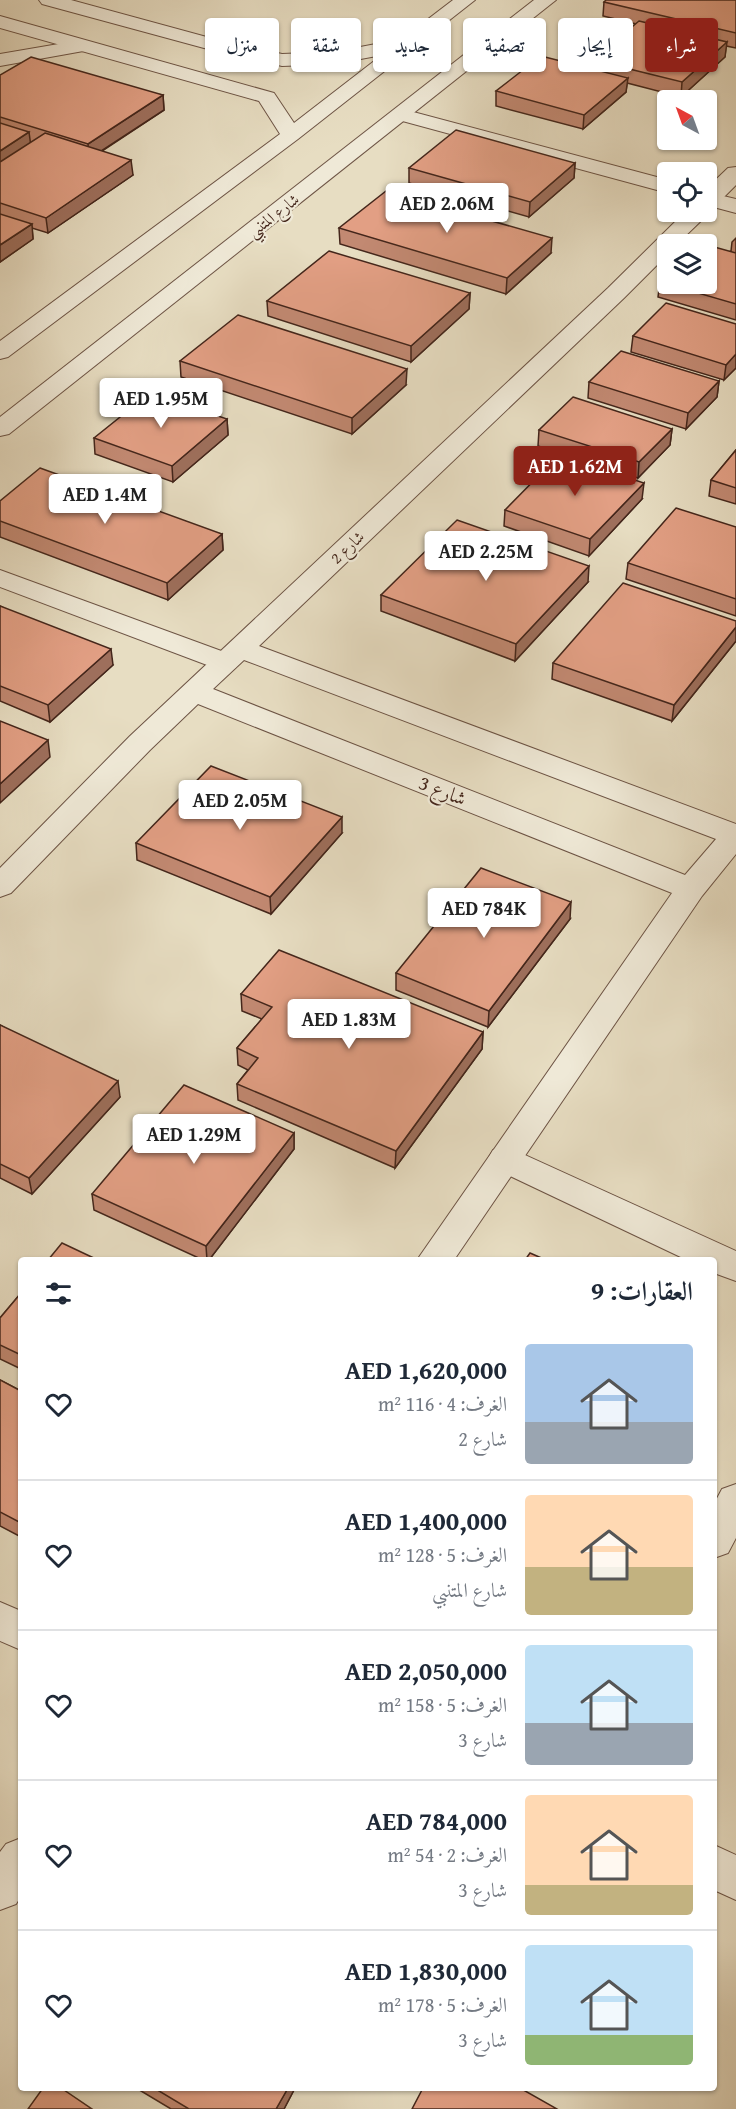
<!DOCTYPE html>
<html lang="ar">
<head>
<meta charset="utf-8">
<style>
  :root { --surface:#fff; --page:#f6f6f7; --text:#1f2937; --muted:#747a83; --line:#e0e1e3; --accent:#8f2418 }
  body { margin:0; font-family:"Gentium Book Plus",Amiri,serif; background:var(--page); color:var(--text); direction:rtl; height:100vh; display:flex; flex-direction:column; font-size:22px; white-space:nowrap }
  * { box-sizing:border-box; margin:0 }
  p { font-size:20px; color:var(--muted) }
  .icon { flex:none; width:33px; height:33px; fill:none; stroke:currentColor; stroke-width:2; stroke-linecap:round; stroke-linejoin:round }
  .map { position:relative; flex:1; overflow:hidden; direction:ltr }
  .panel { position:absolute; left:18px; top:1257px; width:699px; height:834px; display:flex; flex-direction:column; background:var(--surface); border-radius:6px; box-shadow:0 2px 4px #0004; direction:rtl }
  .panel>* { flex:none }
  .banner { position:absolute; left:18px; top:18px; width:700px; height:54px; direction:rtl; display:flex; gap:12px }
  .needle { width:39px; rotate:319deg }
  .buttons { position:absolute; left:657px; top:90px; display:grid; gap:12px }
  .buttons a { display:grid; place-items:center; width:60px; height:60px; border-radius:6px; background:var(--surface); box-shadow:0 2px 4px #0004; font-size:30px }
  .price { position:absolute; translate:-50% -51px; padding:0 14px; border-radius:6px; background:#fff; color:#222; font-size:20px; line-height:39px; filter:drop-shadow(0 2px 3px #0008) }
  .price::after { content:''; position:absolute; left:50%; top:36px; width:18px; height:14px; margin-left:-9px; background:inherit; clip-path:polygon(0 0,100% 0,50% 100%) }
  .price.current { background:var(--accent); color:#fff }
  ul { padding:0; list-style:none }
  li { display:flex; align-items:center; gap:18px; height:150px; padding:0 24px }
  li+li { border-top:2px solid var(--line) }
  li span { display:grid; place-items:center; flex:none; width:168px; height:120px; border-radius:6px; color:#555 }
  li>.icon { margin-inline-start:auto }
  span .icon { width:72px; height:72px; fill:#fffc; stroke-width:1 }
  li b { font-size:26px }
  h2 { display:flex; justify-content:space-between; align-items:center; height:72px; padding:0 24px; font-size:26px }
  .pill { padding:0 21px; border-radius:6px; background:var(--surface); box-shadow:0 2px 4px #0004; font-size:21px; line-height:54px }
  .pill.current { background:var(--accent); color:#fff }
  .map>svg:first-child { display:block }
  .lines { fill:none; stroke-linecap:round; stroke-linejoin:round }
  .service-casing { stroke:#6d5445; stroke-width:2 }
  .minor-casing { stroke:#6d5445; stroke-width:2 }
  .tertiary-casing { stroke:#6d5445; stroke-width:2 }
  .service { fill:#efe9d7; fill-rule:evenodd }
  .minor { fill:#efe9d7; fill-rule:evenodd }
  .tertiary { fill:#efe9d7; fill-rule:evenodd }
  .wall { fill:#c28972; stroke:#44261b; stroke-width:1.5 }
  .shaded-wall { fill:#9e6f5c; stroke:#44261b; stroke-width:1.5 }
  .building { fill:#e29f84; stroke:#44261b; stroke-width:1.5 }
  .labels { text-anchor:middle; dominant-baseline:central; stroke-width:4.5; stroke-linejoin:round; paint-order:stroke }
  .far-street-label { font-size:16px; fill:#44261b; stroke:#efe9d7 }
  .street-label { font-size:20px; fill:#44261b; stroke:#efe9d7 }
</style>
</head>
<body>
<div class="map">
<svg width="736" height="2109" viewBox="0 0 736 2109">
  <rect width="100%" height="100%" fill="#e7ddc2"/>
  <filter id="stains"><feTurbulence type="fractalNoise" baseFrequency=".00333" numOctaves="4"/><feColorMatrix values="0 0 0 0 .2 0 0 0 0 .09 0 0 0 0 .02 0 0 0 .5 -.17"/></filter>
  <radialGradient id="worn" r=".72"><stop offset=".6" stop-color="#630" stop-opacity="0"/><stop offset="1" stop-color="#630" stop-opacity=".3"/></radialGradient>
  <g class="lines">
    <defs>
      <g id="service">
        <path d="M402,109L668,180V193L395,119L392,115L395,111Z"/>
        <path d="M706,192L736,199V213L706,205Z"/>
        <path d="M0,570L235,656L239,662L235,668L225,671L215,668L0,587Z"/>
        <path d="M505,1146L736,1251V1281L714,1273V1260H687L493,1168L488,1159L493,1150Z"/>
        <path d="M736,1484V1538L728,1553L714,1558V1504L722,1489Z"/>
        <path d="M0,1602L21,1611V1650L0,1641Z"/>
        <path d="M714,1845L736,1855V1900L714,1890Z"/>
      </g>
      <g id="minor">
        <path d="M82,40L89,42L92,46L89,50L0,66V54Z"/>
        <path d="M736,167V185L714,207L706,208V189L728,168Z"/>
        <path d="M706,210L708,212L705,217L677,244H668V254L624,298L259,646L736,824V854L702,896L454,1260H417L672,893L198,704L150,750L11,893L0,897V868L130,736L608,288L685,212ZM244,660L716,839L685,875L213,689Z"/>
        <path d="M21,1838V1896L16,1904L0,1910V1852L6,1844Z"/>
      </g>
      <g id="tertiary">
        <path d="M39,0H71L214,39L282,54L334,52L402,39L453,0H475L298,139L8,357L0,359V341L280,134L259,101L0,28V16L274,93L294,123L382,55L334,64L282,66L204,48L42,4Z"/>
        <path d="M534,0H556L9,434L0,436V417Z"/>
      </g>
    </defs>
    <use href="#service" class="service-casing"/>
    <use href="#minor" class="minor-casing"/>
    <use href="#tertiary" class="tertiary-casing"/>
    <use href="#service" class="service"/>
    <use href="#minor" class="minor"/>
    <use href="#tertiary" class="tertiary"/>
  </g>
  <g class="wall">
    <path d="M736,0V48L726,46L725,57L681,97L627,83L626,92L583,129L496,106V91L592,69L593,60L636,24L603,16L604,2Z"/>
    <path d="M0,75L163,95L164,110L102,151L133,175L48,233L32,228L33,239L0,262Z"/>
    <path d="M575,163L574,178L529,217L409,183V168Z"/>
    <path d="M339,228L551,253L506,294L340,244Z"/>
    <path d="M736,238V320L658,297L660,282L731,251L732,242Z"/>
    <path d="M470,293L469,309L411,362L268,316L267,301Z"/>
    <path d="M736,324V368L724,380L631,352L633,336Z"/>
    <path d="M180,361L406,385L352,434L181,377Z"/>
    <path d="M719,381L717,397L686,429L588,398L589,382Z"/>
    <path d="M227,419L228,435L173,482L95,454L94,438Z"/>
    <path d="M672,429L670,445L638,478L538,446L539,430Z"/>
    <path d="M736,450V504L709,496L711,480Z"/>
    <path d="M642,499L589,556L504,526L505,510Z"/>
    <path d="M0,501L222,534L223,550L168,600L0,537Z"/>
    <path d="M736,527V616L626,579L628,563Z"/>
    <path d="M588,582L515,661L381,611V595Z"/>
    <path d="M0,606L113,665L50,722L0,701Z"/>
    <path d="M736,621V641L672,721L552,679L553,663Z"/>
    <path d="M342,833L271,914L137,860L136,843Z"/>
    <path d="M570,919L488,1027L396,990V973Z"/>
    <path d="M241,994L483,1032L482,1049L395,1168L238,1100L237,1084L248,1070L238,1065L237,1048L262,1019L242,1011Z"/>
    <path d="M0,1025L120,1097L32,1194L0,1178Z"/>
    <path d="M294,1133V1149L209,1260H203L94,1210L92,1194Z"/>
    <path d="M21,1293V1369L0,1359V1318Z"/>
    <path d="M0,1380L21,1391V1537L0,1526Z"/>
    <path d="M136,2088H295L284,2109H171Z"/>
  </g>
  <g class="shaded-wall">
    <path d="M727,42L725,57L681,97L682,82Z"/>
    <path d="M628,78L626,92L583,129L584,115Z"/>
    <path d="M163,95L164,110L89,159L88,144Z"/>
    <path d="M29,132L31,147L0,167V151Z"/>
    <path d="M131,160L133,175L48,233L46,218Z"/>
    <path d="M575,163L574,178L529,217L530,202Z"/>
    <path d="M32,224L33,239L0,262V245Z"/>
    <path d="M552,238L551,253L506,294L507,278Z"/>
    <path d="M470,293L469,309L411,362V346Z"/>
    <path d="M736,354V368L724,380L726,365Z"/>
    <path d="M407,369L406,385L352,434V418Z"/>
    <path d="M719,381L717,397L686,429L688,413Z"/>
    <path d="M227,419L228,435L173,482L172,466Z"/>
    <path d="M672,429L670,445L638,478L639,462Z"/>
    <path d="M644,483L642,499L589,556L590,539Z"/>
    <path d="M222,534L223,550L168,600L167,583Z"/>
    <path d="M589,566L588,582L515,661L516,644Z"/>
    <path d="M736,627V641L672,721L674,705Z"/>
    <path d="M111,649L113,665L50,722L48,705Z"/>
    <path d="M48,740L50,757L0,803V784Z"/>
    <path d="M342,817V833L271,914L270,897Z"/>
    <path d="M571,902L570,919L488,1027L489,1011Z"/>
    <path d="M483,1032L482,1049L395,1168L396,1151Z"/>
    <path d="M118,1081L120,1097L32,1194L29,1178Z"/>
    <path d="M294,1133V1149L209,1260H207L206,1246Z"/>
    <path d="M288,2088H295L284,2109H276Z"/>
  </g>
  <g class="building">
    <path d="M606,0H736V33L604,2Z"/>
    <path d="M639,21L727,42L682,82L593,60Z"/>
    <path d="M541,56L628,78L584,115L496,91Z"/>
    <path d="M31,57L163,95L88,144L0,117V75Z"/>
    <path d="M0,123L29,132L0,151Z"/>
    <path d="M456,130L575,163L530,202L409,168Z"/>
    <path d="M45,133L131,160L46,218L0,203V162Z"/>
    <path d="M386,191L552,238L507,278L339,228Z"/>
    <path d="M0,214L32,224L0,245Z"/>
    <path d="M700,243L736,253V304L660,282L668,274V284H706V244H698Z"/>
    <path d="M329,251L470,293L411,346L267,301Z"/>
    <path d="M666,303L736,324V354L726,365L633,336Z"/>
    <path d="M238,315L407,369L352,418L180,361Z"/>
    <path d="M621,351L719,381L688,413L589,382Z"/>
    <path d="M150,393L227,419L172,466L94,438Z"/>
    <path d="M573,397L672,429L639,462L539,430Z"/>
    <path d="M736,450V488L711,480Z"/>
    <path d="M559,455L644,483L590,539L505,510Z"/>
    <path d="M40,468L222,534L167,583L0,521V501Z"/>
    <path d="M676,508L736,527V599L628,563Z"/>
    <path d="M457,520L589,566L516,644L381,595Z"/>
    <path d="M623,583L736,621V627L674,705L553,663Z"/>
    <path d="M0,606L111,649L48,705L0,686Z"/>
    <path d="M0,721L48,740L0,784Z"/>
    <path d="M211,766L342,817L270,897L136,843Z"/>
    <path d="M481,868L571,902L489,1011L396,973Z"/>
    <path d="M279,950L483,1032L396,1151L237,1084L258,1058L237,1048L272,1007L241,994Z"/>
    <path d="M0,1025L118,1081L29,1178L0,1164Z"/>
    <path d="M184,1085L294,1133L206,1246L92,1194Z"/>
    <path d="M62,1243L98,1260H48Z"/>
    <path d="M530,1253L546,1260H525Z"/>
    <path d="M21,1293V1355L0,1345V1318Z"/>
    <path d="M0,1380L21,1391V1523L0,1512Z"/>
    <path d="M43,2088H61L92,2109H28Z"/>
    <path d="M154,2088H288L276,2109H189Z"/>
    <path d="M423,2088H520L557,2109H412Z"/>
  </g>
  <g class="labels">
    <g class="far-street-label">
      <text transform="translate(273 215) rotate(-38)">شارع المتنبي</text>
      <text transform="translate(347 547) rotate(-43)">شارع 2</text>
    </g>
    <g class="street-label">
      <text transform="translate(443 790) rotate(22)">شارع 3</text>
    </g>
  </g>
  <rect width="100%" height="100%" filter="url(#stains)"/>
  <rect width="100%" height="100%" fill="url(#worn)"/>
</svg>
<div class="buttons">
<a><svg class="needle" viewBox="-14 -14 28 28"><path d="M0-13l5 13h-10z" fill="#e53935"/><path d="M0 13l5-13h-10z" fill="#747a83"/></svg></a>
<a><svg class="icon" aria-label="locate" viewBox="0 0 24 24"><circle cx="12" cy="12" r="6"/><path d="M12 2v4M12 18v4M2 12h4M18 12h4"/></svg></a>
<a><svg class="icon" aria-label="layers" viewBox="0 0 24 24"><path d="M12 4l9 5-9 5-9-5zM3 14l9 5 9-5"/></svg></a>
</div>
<b class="price" style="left:447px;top:234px">AED 2.06M</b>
<b class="price" style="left:161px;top:429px">AED 1.95M</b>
<b class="price current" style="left:575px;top:497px">AED 1.62M</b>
<b class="price" style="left:105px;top:525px">AED 1.4M</b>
<b class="price" style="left:486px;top:582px">AED 2.25M</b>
<b class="price" style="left:240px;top:831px">AED 2.05M</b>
<b class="price" style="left:484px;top:939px">AED 784K</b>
<b class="price" style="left:349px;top:1050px">AED 1.83M</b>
<b class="price" style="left:194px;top:1165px">AED 1.29M</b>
<div class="banner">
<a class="pill current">شراء</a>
<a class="pill">إيجار</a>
<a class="pill">تصفية</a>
<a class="pill">جديد</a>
<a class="pill">شقة</a>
<a class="pill">منزل</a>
</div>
<section class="panel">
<h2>العقارات: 9<svg class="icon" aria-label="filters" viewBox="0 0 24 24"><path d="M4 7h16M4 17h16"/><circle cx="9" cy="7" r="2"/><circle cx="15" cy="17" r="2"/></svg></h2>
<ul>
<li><span style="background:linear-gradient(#a9c7e8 65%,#9aa5b1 0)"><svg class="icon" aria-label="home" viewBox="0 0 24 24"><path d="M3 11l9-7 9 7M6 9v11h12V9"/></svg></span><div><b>AED 1,620,000</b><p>الغرف: 4 · 116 m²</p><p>شارع 2</p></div><svg class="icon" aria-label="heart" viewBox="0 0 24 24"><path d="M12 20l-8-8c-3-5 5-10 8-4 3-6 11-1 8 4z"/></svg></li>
<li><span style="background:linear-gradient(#ffd9b3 60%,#c2b280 0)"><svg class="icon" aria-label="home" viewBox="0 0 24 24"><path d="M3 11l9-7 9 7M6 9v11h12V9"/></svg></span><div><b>AED 1,400,000</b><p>الغرف: 5 · 128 m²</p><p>شارع المتنبي</p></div><svg class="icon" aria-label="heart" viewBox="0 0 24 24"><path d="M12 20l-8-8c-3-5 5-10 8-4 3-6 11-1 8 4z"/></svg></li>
<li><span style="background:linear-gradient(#bfe0f5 65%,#9aa5b1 0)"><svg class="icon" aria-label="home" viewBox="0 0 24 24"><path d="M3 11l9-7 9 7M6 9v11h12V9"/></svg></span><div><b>AED 2,050,000</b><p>الغرف: 5 · 158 m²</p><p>شارع 3</p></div><svg class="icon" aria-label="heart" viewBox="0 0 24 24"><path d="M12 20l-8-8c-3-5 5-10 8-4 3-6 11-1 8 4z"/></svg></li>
<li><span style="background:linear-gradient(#ffd9b3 75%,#c2b280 0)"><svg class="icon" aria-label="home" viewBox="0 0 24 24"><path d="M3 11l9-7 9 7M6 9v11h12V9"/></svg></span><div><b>AED 784,000</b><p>الغرف: 2 · 54 m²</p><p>شارع 3</p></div><svg class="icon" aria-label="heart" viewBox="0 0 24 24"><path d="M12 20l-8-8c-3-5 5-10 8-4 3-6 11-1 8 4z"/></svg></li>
<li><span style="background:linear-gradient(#bfe0f5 75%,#8fb573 0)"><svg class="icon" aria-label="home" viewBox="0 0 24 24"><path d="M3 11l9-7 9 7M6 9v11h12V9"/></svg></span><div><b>AED 1,830,000</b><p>الغرف: 5 · 178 m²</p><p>شارع 3</p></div><svg class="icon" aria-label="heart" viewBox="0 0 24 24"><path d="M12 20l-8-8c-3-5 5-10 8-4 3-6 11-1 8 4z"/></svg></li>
</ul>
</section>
</div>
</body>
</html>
